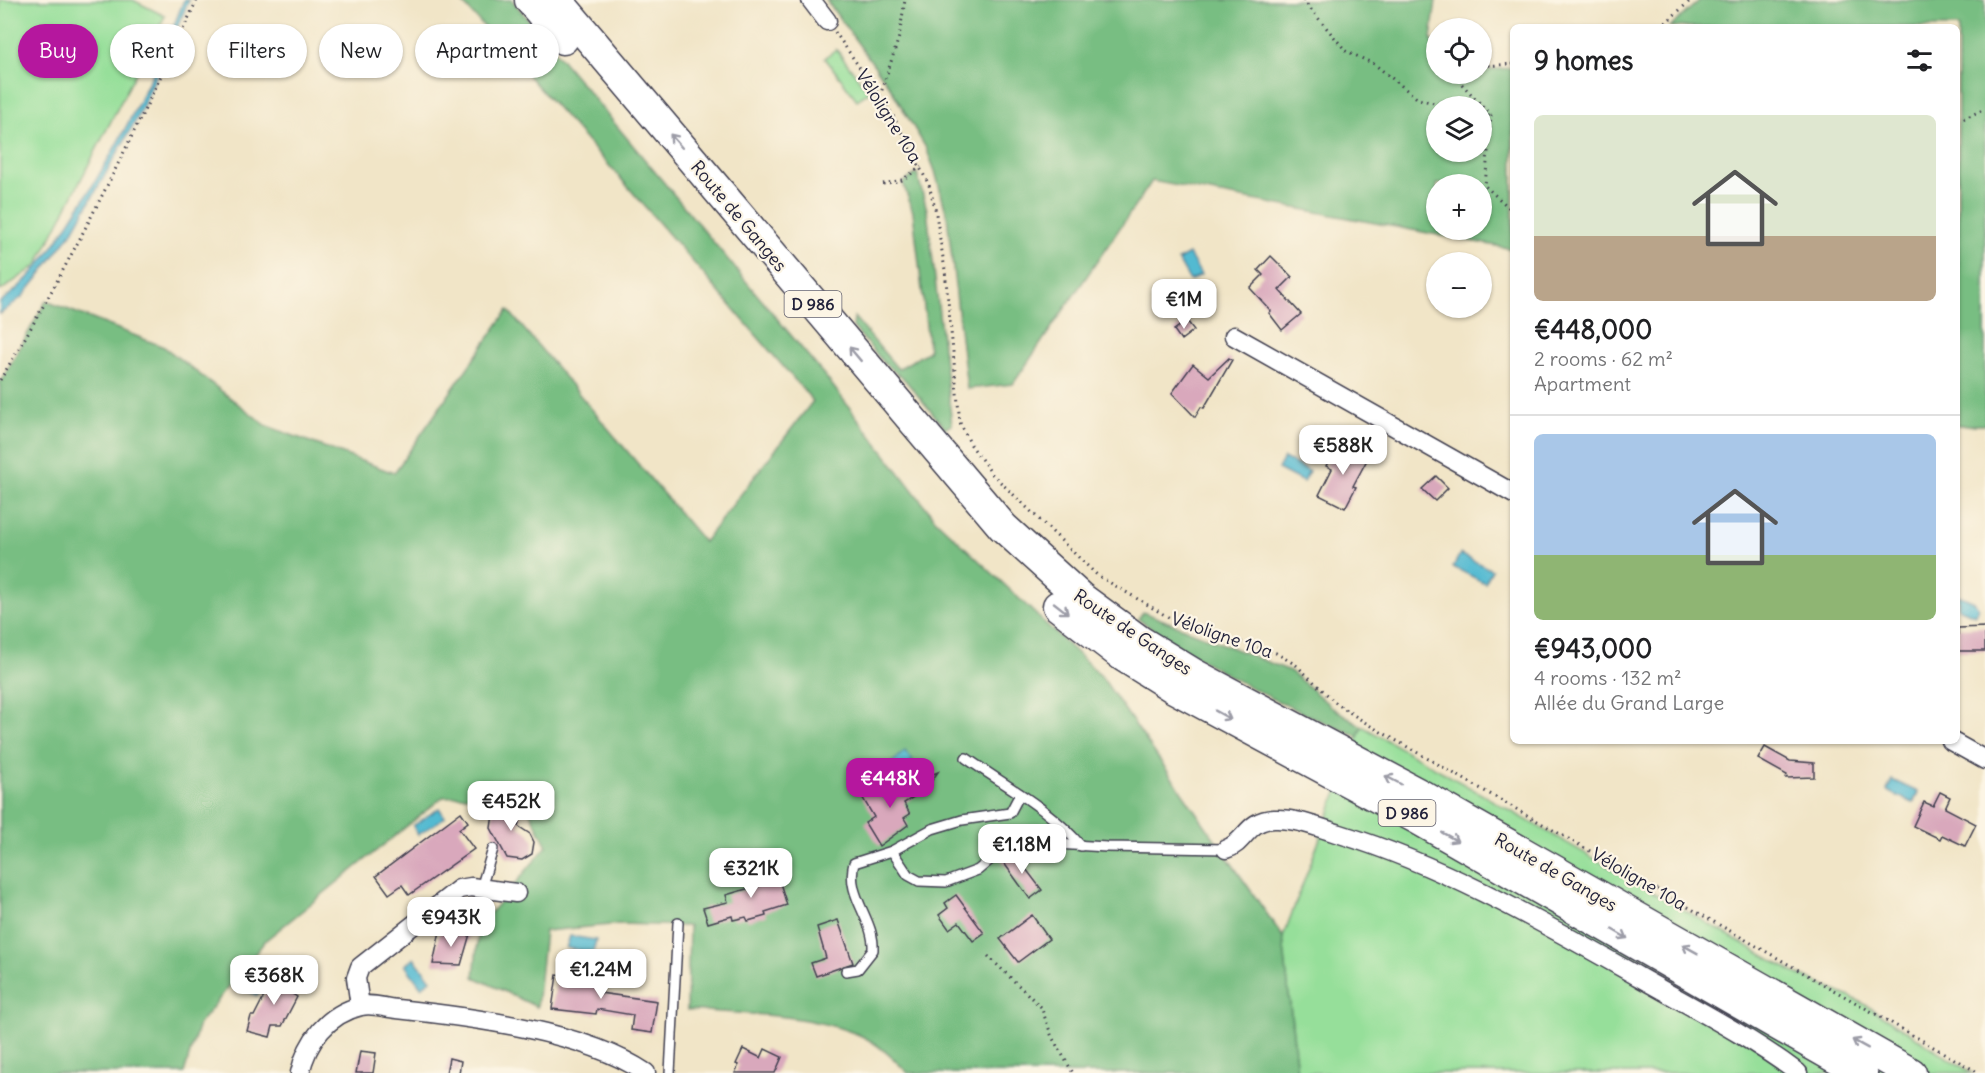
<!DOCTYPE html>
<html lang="en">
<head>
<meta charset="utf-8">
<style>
  :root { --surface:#fff; --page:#f6f6f6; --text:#202124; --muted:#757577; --line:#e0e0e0; --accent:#b5179e }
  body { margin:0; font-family:Delius,sans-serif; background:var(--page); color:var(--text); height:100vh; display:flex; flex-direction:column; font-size:22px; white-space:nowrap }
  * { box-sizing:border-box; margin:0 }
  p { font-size:20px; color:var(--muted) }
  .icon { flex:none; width:33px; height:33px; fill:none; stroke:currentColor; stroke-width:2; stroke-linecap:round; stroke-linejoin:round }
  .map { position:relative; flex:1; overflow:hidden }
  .sheet { position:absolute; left:1510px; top:24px; width:450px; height:720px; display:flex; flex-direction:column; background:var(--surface); border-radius:9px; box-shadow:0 2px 4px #0004 }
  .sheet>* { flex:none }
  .guide { position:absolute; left:18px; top:24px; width:570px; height:54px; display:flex; gap:12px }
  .fabs { position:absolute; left:1426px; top:18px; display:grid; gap:12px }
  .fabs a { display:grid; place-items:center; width:66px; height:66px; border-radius:50%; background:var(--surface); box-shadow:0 2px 4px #0004; font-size:30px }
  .price { position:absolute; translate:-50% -51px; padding:0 14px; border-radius:12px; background:#fff; color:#222; font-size:20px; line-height:39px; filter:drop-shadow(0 2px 3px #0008) }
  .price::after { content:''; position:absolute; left:50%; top:36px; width:18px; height:14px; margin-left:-9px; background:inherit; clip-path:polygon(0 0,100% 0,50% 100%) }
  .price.selected { background:var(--accent); color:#fff }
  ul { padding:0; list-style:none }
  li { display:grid; align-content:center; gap:12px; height:318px; padding:0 24px }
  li+li { border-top:2px solid var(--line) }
  li span { display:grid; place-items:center; height:186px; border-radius:9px; color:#555 }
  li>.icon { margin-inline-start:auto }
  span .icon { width:108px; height:108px; fill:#fffc; stroke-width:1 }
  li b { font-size:26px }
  h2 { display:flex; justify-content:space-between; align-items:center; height:72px; padding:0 24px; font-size:26px }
  .pill { padding:0 21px; border-radius:27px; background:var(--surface); box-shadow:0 2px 4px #0004; font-size:21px; line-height:54px }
  .pill.selected { background:var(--accent); color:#fff }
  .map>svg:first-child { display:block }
  .green { fill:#96df9a; stroke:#5c806a; stroke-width:1.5 }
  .forest { fill:#78be82; stroke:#4d705e; stroke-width:1.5; fill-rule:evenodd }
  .water { fill:#53bad1; stroke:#3a6e86; stroke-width:1.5 }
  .building { fill:#d9a8bc }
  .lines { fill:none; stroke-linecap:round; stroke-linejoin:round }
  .service-casing { stroke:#413f50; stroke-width:12 }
  .minor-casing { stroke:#413f50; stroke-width:21 }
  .primary-casing { stroke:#413f50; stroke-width:33 }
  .path { stroke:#413f50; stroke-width:3; stroke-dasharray:1.5 4.5; stroke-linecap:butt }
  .service { stroke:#fff; stroke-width:9 }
  .minor { stroke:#fff; stroke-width:18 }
  .primary { stroke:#fff; stroke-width:30 }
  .oneway { stroke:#9c9ca7 }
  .labels { text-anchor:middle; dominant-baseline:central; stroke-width:4.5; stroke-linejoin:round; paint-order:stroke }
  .shield { fill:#fcf5e5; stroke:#63616e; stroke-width:1.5 }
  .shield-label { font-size:16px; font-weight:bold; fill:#22223b }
  .street-label { font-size:18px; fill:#22223b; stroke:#fcf5e5 }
</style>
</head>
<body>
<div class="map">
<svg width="1985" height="1073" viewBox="0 0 1985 1073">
  <rect width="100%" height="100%" fill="#fcf5e5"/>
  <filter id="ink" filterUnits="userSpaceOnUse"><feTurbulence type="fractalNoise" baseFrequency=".0167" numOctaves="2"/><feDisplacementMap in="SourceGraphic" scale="12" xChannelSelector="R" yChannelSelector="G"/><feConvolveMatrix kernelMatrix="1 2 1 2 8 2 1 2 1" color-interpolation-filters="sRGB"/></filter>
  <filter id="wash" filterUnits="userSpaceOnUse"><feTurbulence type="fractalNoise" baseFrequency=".008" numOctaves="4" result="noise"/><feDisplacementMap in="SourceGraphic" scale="24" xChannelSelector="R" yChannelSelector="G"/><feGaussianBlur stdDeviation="1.35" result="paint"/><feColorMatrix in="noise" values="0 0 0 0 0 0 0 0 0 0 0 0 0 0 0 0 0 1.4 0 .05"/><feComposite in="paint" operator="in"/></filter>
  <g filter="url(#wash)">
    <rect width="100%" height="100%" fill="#f1e5c7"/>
    <g class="green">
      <path d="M0,0H133L165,16L37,265L0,291Z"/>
      <path d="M836,49L869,92L857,100L825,58Z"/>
      <path d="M893,498L1101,676L1283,937L1362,726L1793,972L1861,1002L1972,1073H1297L1283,938L697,622Z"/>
    </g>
    <g class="forest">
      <path d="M460,0H512L829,381L935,519L1101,676L1283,937L1297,1073H908C893,1058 877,1042 857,1034C804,1013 743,1014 687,1010L689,926L621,924L545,931L537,1007L474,977L479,926L547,846L520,793L443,797L266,940L199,1024L184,1073H0V383L46,301L164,347L267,426L394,473L508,310L704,542L813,401L622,180Z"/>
      <path d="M826,0H1436L1431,39L1437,59V74H1482V70L1513,68V249L1152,181L1013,384L967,389L947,216L935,171L926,148L890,87ZM1437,106H1482V152H1437ZM1482,184V230H1437V184Z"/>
      <path d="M1700,0H1985V425H1958V27H1670Z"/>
      <path d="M917,173L927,210L952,425L945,428L905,380L885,364L853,327L854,317L898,369L929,351L913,212L903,183Z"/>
      <path d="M1143,612L1290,671L1333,708L1362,726L1358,736C1280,706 1207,667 1138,619Z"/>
    </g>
    <g class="water">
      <path d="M184,0H189L139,115L73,231L37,279L22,297L0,314V302C37,277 57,240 81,204C122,140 157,70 184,0Z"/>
      <path d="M1189,254L1201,275L1190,281L1178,260Z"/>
      <path d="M1284,458L1309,471L1303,482L1278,469Z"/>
      <path d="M1460,554L1492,570L1485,583L1453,567Z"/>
      <path d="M1958,595L1975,602L1978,608L1975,615L1958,608Z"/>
      <path d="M905,751L913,760L910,763L911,774L894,778L885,769Z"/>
      <path d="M1892,780L1918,792L1913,803L1887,791Z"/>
      <path d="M439,808L445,817L418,835L413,826Z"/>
      <path d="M570,936L596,940L593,952L566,948Z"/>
      <path d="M414,958L431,980L421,987L405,965Z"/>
      <path d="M248,968L266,977L257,996L238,986Z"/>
    </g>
    <g id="blocks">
      <g class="building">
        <path d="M1271,256L1292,277L1279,290L1301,314L1282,330L1269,313L1271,311L1250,288L1263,275L1258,270Z"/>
        <path d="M1187,321L1194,330L1181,340L1174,330Z"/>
        <path d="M1229,358L1232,360L1204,408L1201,407L1195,417L1172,393L1193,364L1209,377Z"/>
        <path d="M1336,447L1354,456L1357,450L1369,456L1353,486L1356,487L1345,508L1319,495L1332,469L1326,466Z"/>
        <path d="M1436,476L1448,488L1435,501L1422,489Z"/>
        <path d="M1985,627V651H1958V628Z"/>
        <path d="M1765,747L1790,761L1814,763V777L1786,778L1787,775L1758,759Z"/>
        <path d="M938,772L925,790L904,803L910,814L904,818L908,825L879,846L865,823L874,817L858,790L873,781L884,798L913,788V782Z"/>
        <path d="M1940,792L1950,797L1945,808L1976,824L1965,846L1942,835L1940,839L1913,826L1924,802L1933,806Z"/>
        <path d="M503,802L517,807L521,815L518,826L530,834L534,842L532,854L522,860L507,858L491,828L494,808Z"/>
        <path d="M461,812L468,822L459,829L474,849L409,895L402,885L389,894L376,876Z"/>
        <path d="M1013,852L1042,890L1030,899L1001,859Z"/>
        <path d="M774,864L787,905L765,912L766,916L748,921L746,917L733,920L732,916L708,923L703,908L728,902L726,895L760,885L755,870Z"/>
        <path d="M956,895L984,933L973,941L959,922L949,929L939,915L948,908L945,903Z"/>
        <path d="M1032,915L1049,939L1018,962L1000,939Z"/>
        <path d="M838,920L853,963L816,976L811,963L826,958L817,927Z"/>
        <path d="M440,931L470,934L461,965L433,964Z"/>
        <path d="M587,968L603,971L600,993L657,1001L652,1033L631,1030L633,1015L597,1009L596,1014L552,1009L557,975L586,979Z"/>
        <path d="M277,971L298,982L291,993L297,997L282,1026H273L270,1037L247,1031L251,1016H254Z"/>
        <path d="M743,1049L761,1058L765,1049L782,1057L775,1073H735L739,1065L736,1064Z"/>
        <path d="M360,1051L376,1053L373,1073H356Z"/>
        <path d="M449,1058L461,1061L459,1073H446Z"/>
      </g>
    </g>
  </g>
  <g filter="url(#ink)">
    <use href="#blocks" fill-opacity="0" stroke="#413f50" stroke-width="1.5"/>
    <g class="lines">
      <defs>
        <g id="service">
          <path d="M966,758C1006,786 1049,808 1081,846"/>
          <path d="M1020,794L1010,813L962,820L932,829L892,851L908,875L919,881L946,882L978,870L1004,848L1021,842L1107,847L1226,849"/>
          <path d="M481,888L493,849"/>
          <path d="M846,971L858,969L873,950C875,919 845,896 854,863L892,851"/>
          <path d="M670,1073L678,923"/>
        </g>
        <g id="minor">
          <path d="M811,0L827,21"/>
          <path d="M1234,336L1514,494"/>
          <path d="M1951,741L1985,760"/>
          <path d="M1226,849C1246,843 1246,820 1274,819C1297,818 1319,828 1340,834C1447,867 1543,923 1639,977C1693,1008 1749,1036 1798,1073"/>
          <path d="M360,1006L356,978L360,967L459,889L471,887L516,893"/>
          <path d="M300,1073C307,1041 328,1014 361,1006C372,1003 385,1008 397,1009C470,1017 585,1031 646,1073"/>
        </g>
        <g id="primary">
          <path d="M530,0L563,39"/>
          <path d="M557,0L1003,527L1080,597L1140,641L1194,674L1423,796L1911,1073"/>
          <path d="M1058,606L1123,656L1174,688L1416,818L1862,1073"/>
        </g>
      </defs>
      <use href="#service" class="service-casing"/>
      <use href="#minor" class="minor-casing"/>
      <use href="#primary" class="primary-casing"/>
      <g class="path">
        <path d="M1303,0L1346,51L1374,64L1418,99L1446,106"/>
        <path d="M1661,27L1691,0"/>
        <path d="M835,32L892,114L929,185L935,208L945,270L960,423L971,445L992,474L1097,575L1175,621L1276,653L1296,665L1337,704L1369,725L1979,1073"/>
        <path d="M1482,66L1514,64"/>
        <path d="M1457,74V79L1491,115"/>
        <path d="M880,96L899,37L905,0"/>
        <path d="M1482,115H1491"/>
        <path d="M1491,115L1485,186L1514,212"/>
        <path d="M1958,121L1985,109"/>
        <path d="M883,184L902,180L921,167"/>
        <path d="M0,380C74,259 136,129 197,0"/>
        <path d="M988,956L1041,1007L1052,1037L1073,1073"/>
      </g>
      <use href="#service" class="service"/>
      <use href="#minor" class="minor"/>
      <use href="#primary" class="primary"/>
    </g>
    <defs><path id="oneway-shaft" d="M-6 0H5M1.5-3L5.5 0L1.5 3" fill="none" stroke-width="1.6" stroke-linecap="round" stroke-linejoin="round" transform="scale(1.5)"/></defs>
    <g class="oneway">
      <use href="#oneway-shaft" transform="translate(676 141) rotate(-131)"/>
      <use href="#oneway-shaft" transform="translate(855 354) rotate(-130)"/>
      <use href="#oneway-shaft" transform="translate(1061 608) rotate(38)"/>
      <use href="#oneway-shaft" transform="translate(1223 715) rotate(29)"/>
      <use href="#oneway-shaft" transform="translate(1393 780) rotate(-152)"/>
      <use href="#oneway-shaft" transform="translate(1450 837) rotate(29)"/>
      <use href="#oneway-shaft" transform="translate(1620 934) rotate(30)"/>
      <use href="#oneway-shaft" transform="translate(1690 949) rotate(-151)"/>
      <use href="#oneway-shaft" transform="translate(1860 1044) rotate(-151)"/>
    </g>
  </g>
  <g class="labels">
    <g class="shield">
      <rect x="784.5" y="291" width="57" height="26" rx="4.5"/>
      <rect x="1378.5" y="800" width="57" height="26" rx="4.5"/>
    </g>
    <g class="shield-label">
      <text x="813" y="304">D 986</text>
      <text x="1407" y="813">D 986</text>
    </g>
    <g class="street-label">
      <text transform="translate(889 116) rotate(58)">Véloligne 10a</text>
      <text transform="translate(739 216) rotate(50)">Route de Ganges</text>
      <text transform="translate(1133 632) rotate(34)">Route de Ganges</text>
      <text transform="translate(1222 635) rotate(19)">Véloligne 10a</text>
      <text transform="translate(1556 872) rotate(30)">Route de Ganges</text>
      <text transform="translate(1639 879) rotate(30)">Véloligne 10a</text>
    </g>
  </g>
</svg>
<div class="fabs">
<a><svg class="icon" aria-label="locate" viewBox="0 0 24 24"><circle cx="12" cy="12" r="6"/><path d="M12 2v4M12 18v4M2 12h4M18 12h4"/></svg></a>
<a><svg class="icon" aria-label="layers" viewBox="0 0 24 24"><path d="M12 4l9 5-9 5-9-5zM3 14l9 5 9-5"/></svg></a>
<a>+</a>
<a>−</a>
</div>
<b class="price" style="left:1184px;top:330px">€1M</b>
<b class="price" style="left:1343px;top:476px">€588K</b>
<b class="price selected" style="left:890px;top:809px">€448K</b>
<b class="price" style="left:511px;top:832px">€452K</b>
<b class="price" style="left:1022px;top:875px">€1.18M</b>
<b class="price" style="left:751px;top:899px">€321K</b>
<b class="price" style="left:451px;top:948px">€943K</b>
<b class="price" style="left:601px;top:1000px">€1.24M</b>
<b class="price" style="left:274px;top:1006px">€368K</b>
<div class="guide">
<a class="pill selected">Buy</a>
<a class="pill">Rent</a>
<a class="pill">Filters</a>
<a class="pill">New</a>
<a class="pill">Apartment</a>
</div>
<section class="sheet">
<h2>9 homes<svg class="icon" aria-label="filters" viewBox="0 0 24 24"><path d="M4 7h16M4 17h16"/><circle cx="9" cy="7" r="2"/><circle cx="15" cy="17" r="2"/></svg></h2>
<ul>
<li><span style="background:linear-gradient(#dfe7d0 65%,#b9a48a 0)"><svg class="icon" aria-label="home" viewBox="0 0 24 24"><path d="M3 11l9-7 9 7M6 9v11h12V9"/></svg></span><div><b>€448,000</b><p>2 rooms · 62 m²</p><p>Apartment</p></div></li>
<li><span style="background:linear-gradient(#a9c7e8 65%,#8fb573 0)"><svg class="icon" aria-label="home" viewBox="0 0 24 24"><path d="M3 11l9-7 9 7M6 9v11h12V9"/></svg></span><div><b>€943,000</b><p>4 rooms · 132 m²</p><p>Allée du Grand Large</p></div></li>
</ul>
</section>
</div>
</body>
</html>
